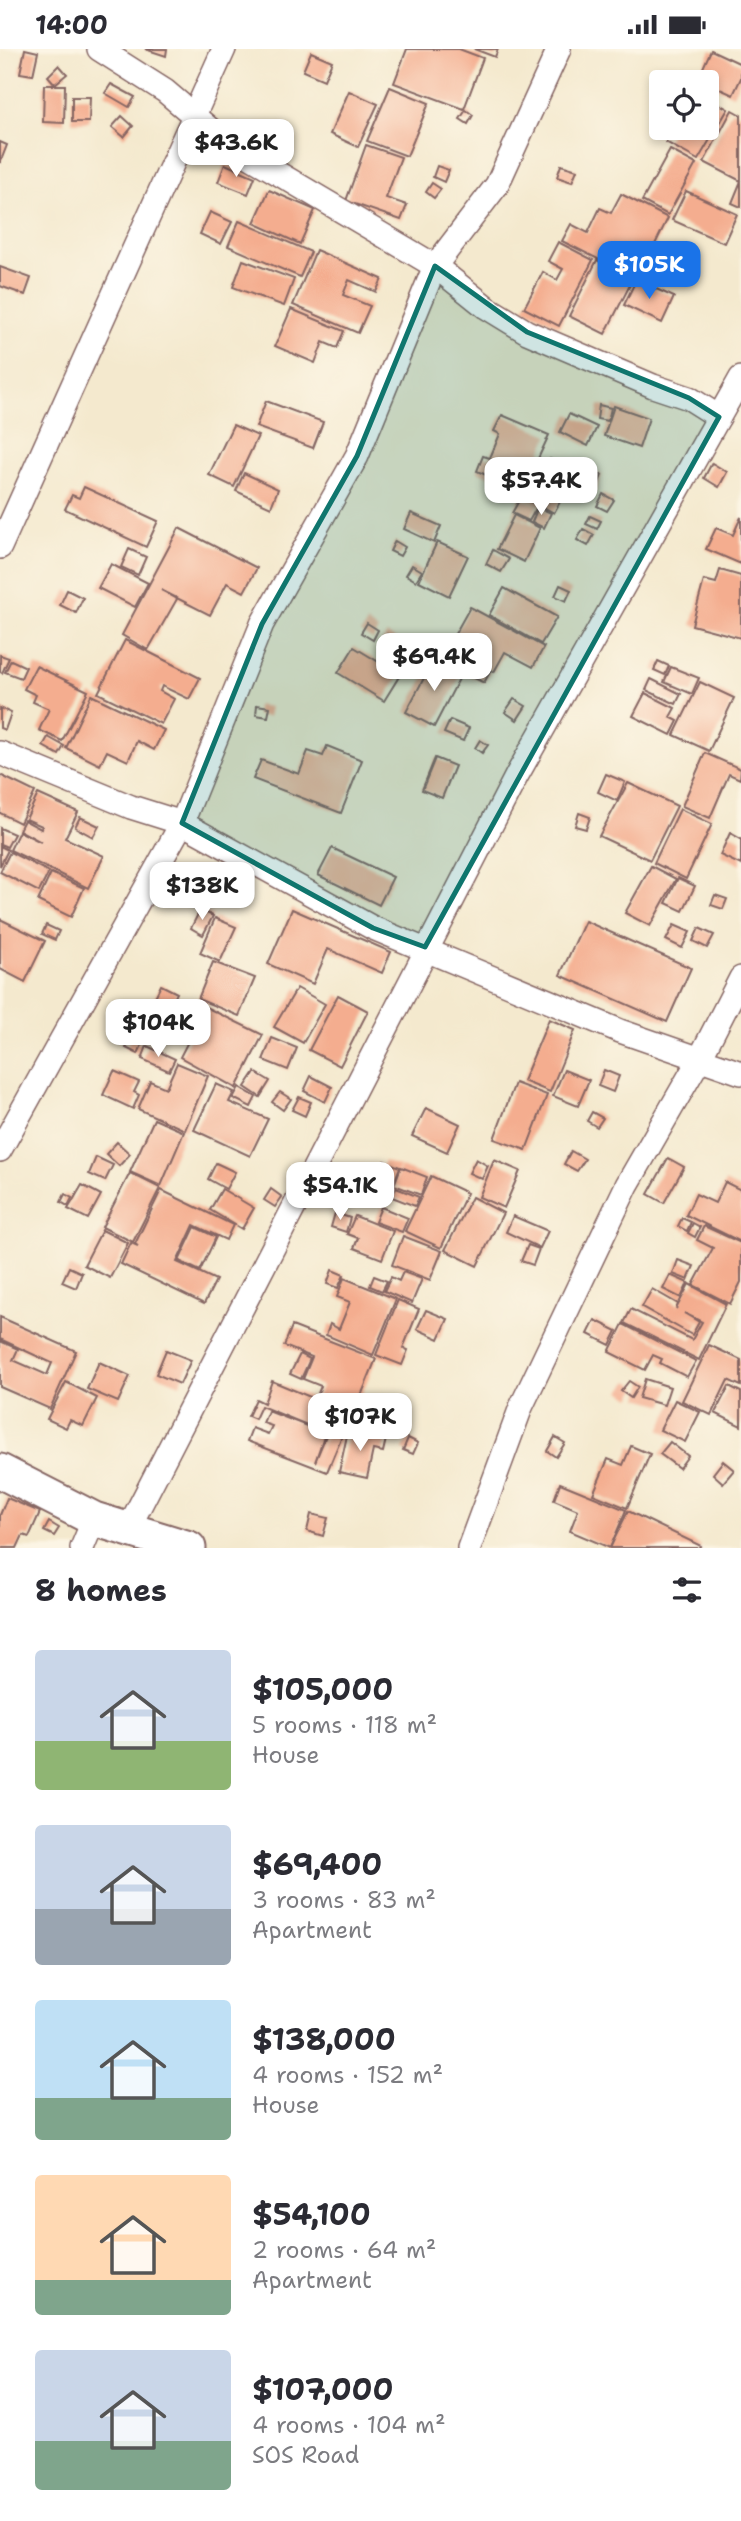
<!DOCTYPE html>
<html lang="en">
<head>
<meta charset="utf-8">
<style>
  :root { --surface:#fff; --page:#f2f2f3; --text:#2b2b33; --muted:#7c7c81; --accent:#1a73e8 }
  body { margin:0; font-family:"Shantell Sans",sans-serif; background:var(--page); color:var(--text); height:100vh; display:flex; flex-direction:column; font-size:26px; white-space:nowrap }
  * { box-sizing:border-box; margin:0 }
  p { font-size:23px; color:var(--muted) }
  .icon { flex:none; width:38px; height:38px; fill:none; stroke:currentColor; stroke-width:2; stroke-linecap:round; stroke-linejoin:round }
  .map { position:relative; height:1499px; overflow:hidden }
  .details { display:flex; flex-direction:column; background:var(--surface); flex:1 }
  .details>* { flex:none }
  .tools { position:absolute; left:649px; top:21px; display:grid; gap:14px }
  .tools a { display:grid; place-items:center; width:70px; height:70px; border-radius:7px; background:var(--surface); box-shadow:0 4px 10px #0003; font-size:35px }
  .price { position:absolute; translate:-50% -60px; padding:0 16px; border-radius:14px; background:#fff; color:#222; font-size:23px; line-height:46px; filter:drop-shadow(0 2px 4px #0008) }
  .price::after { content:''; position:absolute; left:50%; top:42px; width:21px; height:16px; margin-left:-10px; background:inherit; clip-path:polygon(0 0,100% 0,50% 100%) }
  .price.on { background:var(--accent); color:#fff }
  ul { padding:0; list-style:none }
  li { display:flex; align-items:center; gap:21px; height:175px; padding:0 35px }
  li span { display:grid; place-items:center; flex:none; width:196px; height:140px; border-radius:7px; color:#555 }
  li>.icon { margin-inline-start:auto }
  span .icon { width:84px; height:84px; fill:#fffc; stroke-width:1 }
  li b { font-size:30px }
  h2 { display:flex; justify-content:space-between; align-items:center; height:84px; padding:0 35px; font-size:30px }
  .status { display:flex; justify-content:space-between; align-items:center; height:49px; padding:0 35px; background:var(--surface); direction:ltr }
  .status svg { height:19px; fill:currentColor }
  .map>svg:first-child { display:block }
  .building { fill:#f4ad8f }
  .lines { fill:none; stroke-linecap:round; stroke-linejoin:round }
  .street-casing { stroke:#866664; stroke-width:26 }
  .secondary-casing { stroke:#866664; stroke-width:37 }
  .street { stroke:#fff; stroke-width:23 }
  .secondary { stroke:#fff; stroke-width:33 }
  .marked { fill:#0f766e; fill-opacity:0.2; stroke:#0f766e; stroke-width:5; stroke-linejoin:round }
</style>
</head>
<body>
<div class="status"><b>14:00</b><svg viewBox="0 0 49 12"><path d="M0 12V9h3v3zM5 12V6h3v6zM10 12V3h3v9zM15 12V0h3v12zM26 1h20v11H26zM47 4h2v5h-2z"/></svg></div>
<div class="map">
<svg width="741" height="1499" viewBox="0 0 741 1499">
  <rect width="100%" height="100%" fill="#fcf5e5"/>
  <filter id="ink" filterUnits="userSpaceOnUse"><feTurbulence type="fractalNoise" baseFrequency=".0143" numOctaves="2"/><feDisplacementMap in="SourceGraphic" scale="14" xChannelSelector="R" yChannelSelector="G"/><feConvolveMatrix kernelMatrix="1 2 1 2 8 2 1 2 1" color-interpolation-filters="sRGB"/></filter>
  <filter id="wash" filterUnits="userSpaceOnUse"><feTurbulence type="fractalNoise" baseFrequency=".00686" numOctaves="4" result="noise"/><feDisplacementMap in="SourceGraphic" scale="28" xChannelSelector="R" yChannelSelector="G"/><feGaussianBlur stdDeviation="1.57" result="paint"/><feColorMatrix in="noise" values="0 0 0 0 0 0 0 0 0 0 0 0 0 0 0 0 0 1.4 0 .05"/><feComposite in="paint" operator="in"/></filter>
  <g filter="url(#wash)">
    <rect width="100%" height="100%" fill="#f4e9ce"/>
    <g id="blocks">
      <g class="building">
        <path d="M25,0L38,3L33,26L20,24Z"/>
        <path d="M145,0H167L166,7Z"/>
        <path d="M407,0H459L483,9L464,60L394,34Z"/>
        <path d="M474,0H498L495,8Z"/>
        <path d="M711,1L741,15V29L733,46L698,30Z"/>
        <path d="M311,3L332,12L324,31L303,22Z"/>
        <path d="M59,16L67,25L55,35L48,27Z"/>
        <path d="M111,35L135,48L129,58L105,44Z"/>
        <path d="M44,36H65L64,74L43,73Z"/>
        <path d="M390,38L429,54L407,107L367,92Z"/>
        <path d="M349,42L378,55L358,98L330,85Z"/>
        <path d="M72,48H90L89,73H72Z"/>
        <path d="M707,48L728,60L698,111L666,93L674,79H707Z"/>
        <path d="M466,61L473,66L468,75L460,70Z"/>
        <path d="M732,61L741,66V158L732,154L741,132L704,113Z"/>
        <path d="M122,67L133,77L124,88L112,78Z"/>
        <path d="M0,93L7,96L0,114Z"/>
        <path d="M366,96L401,108L386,149L407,156L401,171L346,152Z"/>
        <path d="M670,101L696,115L668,166L642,152Z"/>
        <path d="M225,115L255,128L248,145L218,133Z"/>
        <path d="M561,116L577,121L572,133L557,128Z"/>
        <path d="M437,117L449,121L444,133L433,128Z"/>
        <path d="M432,134L441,140L434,149L426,143Z"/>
        <path d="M269,141L315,161L300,195L254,174Z"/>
        <path d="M686,142L737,165L724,194L672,171Z"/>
        <path d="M621,145L668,169L638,230L562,192L571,175L588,184L600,159L611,164Z"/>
        <path d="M210,163L232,173L221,195L200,185Z"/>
        <path d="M239,172L311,203L300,228L228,197Z"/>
        <path d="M558,193L593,211L559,277L524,259L543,223L557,231L563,220L548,212Z"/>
        <path d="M316,201L382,230L376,243L349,231L343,246L370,257L358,284L293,256Z"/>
        <path d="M243,211L294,230L284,257L233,238Z"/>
        <path d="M597,211L633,230L605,285L569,267Z"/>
        <path d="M0,218L31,229L25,246L0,237Z"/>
        <path d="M636,231L674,248L662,274L624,256Z"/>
        <path d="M291,260L344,282L337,299L323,293L315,314L275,297Z"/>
        <path d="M266,352L323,373L313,399L256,378Z"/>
        <path d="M599,356L611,359L608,372L597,370Z"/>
        <path d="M614,357L649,369L639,399L604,387Z"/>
        <path d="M569,365L597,378L588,397L560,383Z"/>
        <path d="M502,366L549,386L523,442L477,422L483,407L490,409L500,385L494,382Z"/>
        <path d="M233,376L258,387L234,438L209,426Z"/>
        <path d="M550,410L576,423L554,464L528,450Z"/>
        <path d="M712,414L727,423L719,438L704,429Z"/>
        <path d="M582,418L602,426L594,446L574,438Z"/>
        <path d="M244,424L278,440L271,458L236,442Z"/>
        <path d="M84,438L158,472L146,498L65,460L72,446L79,449Z"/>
        <path d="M603,445L614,451L607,462L597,457Z"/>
        <path d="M521,448L538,456L529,472L512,464Z"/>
        <path d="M538,458L551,464L544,479L532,473Z"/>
        <path d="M411,464L441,477L434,494L404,480Z"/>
        <path d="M514,466L540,479L524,513L497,500Z"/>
        <path d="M590,467L601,472L597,480L586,475Z"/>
        <path d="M741,468V515L706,500L716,479L733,486Z"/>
        <path d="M179,479L257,519L244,543L227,534L210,566L161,541L177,550L148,601L122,586Z"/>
        <path d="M583,480L594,486L588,497L577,491Z"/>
        <path d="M395,492L405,498L400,507L390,502Z"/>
        <path d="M437,493L468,507L449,547L419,532Z"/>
        <path d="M129,500L146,508L138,526L121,518Z"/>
        <path d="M493,501L509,510L501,523L486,515Z"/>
        <path d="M111,515L148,534L135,558L98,539Z"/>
        <path d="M412,516L422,522L416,532L406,526Z"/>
        <path d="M720,521L741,527V589L692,576L704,531L716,534Z"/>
        <path d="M560,536L571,541L566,552L555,547Z"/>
        <path d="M504,539L557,568L541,595L489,566Z"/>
        <path d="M67,541L83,549L76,564L60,556Z"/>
        <path d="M470,558L544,598L533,618L505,603L494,623L467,609L460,620L441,610Z"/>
        <path d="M367,574L378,581L373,591L361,584Z"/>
        <path d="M387,585L407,597L399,610L379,598Z"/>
        <path d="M125,591L200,629L189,650L162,637L160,642L174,650L161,675L98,644Z"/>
        <path d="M354,598L400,626L384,652L338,624Z"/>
        <path d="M0,606L9,609L2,624L0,623Z"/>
        <path d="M434,610L462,624L434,678L406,663Z"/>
        <path d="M11,611L26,618L21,629L5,623Z"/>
        <path d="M468,611L490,623L484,634L461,622Z"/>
        <path d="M658,612L669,617L665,626L654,621Z"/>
        <path d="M36,617L88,642L62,692L39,681L49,660L33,653L36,646L24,640Z"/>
        <path d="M671,618L699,629L692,645L664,633Z"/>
        <path d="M651,630L681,645L676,655L646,641Z"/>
        <path d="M700,633L734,649L709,702L674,686Z"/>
        <path d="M645,644L675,659L670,668L678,672L671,686L633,667Z"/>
        <path d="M91,646L164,681L154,701L137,692L128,712L107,702L100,716L66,699Z"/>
        <path d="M514,650L526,657L517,671L505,663Z"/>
        <path d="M257,656L270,658L268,668L256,666Z"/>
        <path d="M0,659L11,664L5,681L0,679Z"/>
        <path d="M450,671L469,679L463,692L444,684Z"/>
        <path d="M48,688L64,697L59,706L43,697Z"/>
        <path d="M480,691L488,696L482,704L475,699Z"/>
        <path d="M327,697L362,711L341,764L253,730L261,711L299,725L308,702L323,707Z"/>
        <path d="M705,704L741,720L740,730L729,725L710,769L682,757Z"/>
        <path d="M435,709L455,717L442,749L422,741Z"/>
        <path d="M606,725L625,733L617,752L598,743Z"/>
        <path d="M0,726L35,743L20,774L0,764Z"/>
        <path d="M628,734L677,757L650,811L599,787Z"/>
        <path d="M38,745L78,763L65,789L104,807L88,839L10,801L19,782L41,793L19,781L24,771L41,780L42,777L26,770Z"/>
        <path d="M680,760L712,775L686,830L654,814Z"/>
        <path d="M579,764L590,768L586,780L575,777Z"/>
        <path d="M80,768L99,777L93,788L75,778Z"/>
        <path d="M0,779L14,785L7,798L0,795Z"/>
        <path d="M730,784L741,790V816L720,806Z"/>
        <path d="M0,797L8,801L0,817Z"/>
        <path d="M332,799L393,828L379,856L318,826Z"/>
        <path d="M10,803L49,823L39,843L0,823Z"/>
        <path d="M651,817L676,830L650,877L625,864Z"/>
        <path d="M199,819L213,826L208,836L194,829Z"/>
        <path d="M51,824L84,839L71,868L38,852Z"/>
        <path d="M678,829L695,837L683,862L666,854Z"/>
        <path d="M235,834L249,842L240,856L227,847Z"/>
        <path d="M715,846L727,850L723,860L711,856Z"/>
        <path d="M292,860L391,903L382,924L328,900L313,935L268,915Z"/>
        <path d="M200,861L213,867L203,886L191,879Z"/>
        <path d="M215,869L236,878L220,913L200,904Z"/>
        <path d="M0,870L45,892L25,933L0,920Z"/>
        <path d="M585,872L691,919L667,973L560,926Z"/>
        <path d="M46,876L59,882L55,891L42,885Z"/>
        <path d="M674,876L690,883L682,899L666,891Z"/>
        <path d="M699,879L714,886L707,899L693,892Z"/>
        <path d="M213,913L255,929L239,967L198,950Z"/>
        <path d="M161,936L177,944L170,958L154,950Z"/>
        <path d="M297,939L325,955L303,994L274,978Z"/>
        <path d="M338,946L368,962L340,1017L309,1001Z"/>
        <path d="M191,951L263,986L236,1039L180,1008L196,977L182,970Z"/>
        <path d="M549,970L575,981L550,1043L523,1032Z"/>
        <path d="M272,989L297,999L288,1021L263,1011Z"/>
        <path d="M131,990L142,996L138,1005L126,999Z"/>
        <path d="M147,997L175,1010L169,1022L142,1010Z"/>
        <path d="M177,1014L208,1027L185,1081L138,1060L150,1032L166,1039Z"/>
        <path d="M564,1021L589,1031L578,1057L553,1047Z"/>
        <path d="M604,1021L619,1027L613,1043L598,1037Z"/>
        <path d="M114,1022L139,1033L134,1043L139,1046L133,1060L103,1046Z"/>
        <path d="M255,1023L270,1032L260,1048L245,1038Z"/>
        <path d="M311,1027L332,1038L325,1053L304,1042Z"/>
        <path d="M515,1034L547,1046L526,1101L494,1090Z"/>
        <path d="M216,1035L234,1043L229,1053L268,1070L250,1107L194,1081Z"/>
        <path d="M239,1038L256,1048L251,1058L233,1049Z"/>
        <path d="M280,1043L291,1050L283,1061L272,1053Z"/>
        <path d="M299,1048L311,1053L305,1067L292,1061Z"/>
        <path d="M426,1059L460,1075L447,1103L412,1087Z"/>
        <path d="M592,1063L603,1069L597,1078L587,1072Z"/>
        <path d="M154,1070L184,1083L161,1137L130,1123Z"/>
        <path d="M117,1093L130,1105L119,1117L106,1105Z"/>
        <path d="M571,1102L585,1110L577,1122L564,1115Z"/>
        <path d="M96,1108L113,1116L105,1132L89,1125Z"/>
        <path d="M668,1109L684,1118L664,1154L648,1145Z"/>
        <path d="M476,1110L488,1117L482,1130L469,1124Z"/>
        <path d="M494,1111L520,1122L504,1159L479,1148Z"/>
        <path d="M384,1112L400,1118L389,1146L374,1140Z"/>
        <path d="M216,1114L235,1123L226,1140L208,1130Z"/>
        <path d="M401,1118L427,1128L421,1146L394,1136Z"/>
        <path d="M130,1124L160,1139L133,1193L102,1178Z"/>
        <path d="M431,1127L467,1144L441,1199L405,1182Z"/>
        <path d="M725,1133L741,1141V1193L686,1166L696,1145L715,1154Z"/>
        <path d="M82,1136L101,1146L88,1170L68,1160Z"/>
        <path d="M396,1139L419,1148L415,1157L392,1148Z"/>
        <path d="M222,1140L254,1159L242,1180L210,1161Z"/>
        <path d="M271,1140L282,1148L275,1158L264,1151Z"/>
        <path d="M161,1141L233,1176L226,1191L194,1176L177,1213L216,1231L204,1255L121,1215L131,1194L138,1197L135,1195Z"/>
        <path d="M65,1145L72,1149L68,1157L61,1153Z"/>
        <path d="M472,1148L503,1164L477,1217L445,1201Z"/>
        <path d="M381,1158L408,1169L402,1183L375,1173Z"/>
        <path d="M335,1164L350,1169L346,1183L331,1178Z"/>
        <path d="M355,1167L393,1182L382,1210L354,1199L358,1189L347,1185Z"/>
        <path d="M513,1167L548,1182L540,1199L506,1183Z"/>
        <path d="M682,1169L691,1173L687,1182L678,1177Z"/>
        <path d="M693,1174L700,1178L695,1188L688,1184Z"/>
        <path d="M704,1177L741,1194V1233L730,1255L693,1236L713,1199L697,1191Z"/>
        <path d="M195,1178L216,1188L200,1222L179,1212Z"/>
        <path d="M102,1181L128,1194L110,1229L84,1216Z"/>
        <path d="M403,1187L442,1202L430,1231L392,1216Z"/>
        <path d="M528,1196L539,1200L533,1216L521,1212Z"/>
        <path d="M678,1211L694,1217L688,1231L673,1225Z"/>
        <path d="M69,1218L82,1224L76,1239L62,1233Z"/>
        <path d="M332,1221L344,1226L338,1239L327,1235Z"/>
        <path d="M403,1223L422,1230L412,1254L384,1242L391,1228L399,1232Z"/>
        <path d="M670,1226L688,1234L681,1249L663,1240Z"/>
        <path d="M374,1227L387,1232L382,1242L370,1237Z"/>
        <path d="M344,1229L396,1250L373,1306L326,1286L330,1275L339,1280L350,1253L337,1248Z"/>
        <path d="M689,1235L726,1255L699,1311L624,1274L631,1260L692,1291L702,1273L684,1264L699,1273L692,1286L642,1258L652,1240L678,1255L676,1260Z"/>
        <path d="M398,1251L419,1260L403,1299L408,1301L402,1316L376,1306Z"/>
        <path d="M426,1261L448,1270L439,1290L417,1280Z"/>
        <path d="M0,1268L76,1302L50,1360L0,1338V1292L18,1300L13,1311L47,1326L52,1314L0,1290Z"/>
        <path d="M595,1271L617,1282L610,1296L588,1285Z"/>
        <path d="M623,1275L696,1312L687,1328L660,1314L662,1310L653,1306L645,1321L609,1303Z"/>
        <path d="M292,1277L376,1310L354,1364L316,1349L321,1337L303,1330L312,1308L284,1297Z"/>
        <path d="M709,1296L741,1311V1337L728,1331L711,1366L682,1352Z"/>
        <path d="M166,1301L191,1311L180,1335L156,1325Z"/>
        <path d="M300,1305L310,1310L301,1330L290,1325Z"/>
        <path d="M99,1313L130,1327L118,1353L87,1340Z"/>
        <path d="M645,1330L670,1338L664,1356L639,1349Z"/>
        <path d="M272,1332L351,1365L327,1423L247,1392L252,1379L268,1385L272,1377L263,1374L268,1362L325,1384L315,1413L327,1384L261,1357L255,1370L248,1367L256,1350L264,1354Z"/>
        <path d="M629,1332L638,1338L631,1349L621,1342Z"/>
        <path d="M66,1333L97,1349L83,1377L70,1371L66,1379L47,1370Z"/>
        <path d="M729,1337L741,1343V1377L715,1364Z"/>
        <path d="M675,1351L700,1363L685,1393L660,1381Z"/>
        <path d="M348,1382L386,1390L383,1403L373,1401L367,1429L339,1423Z"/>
        <path d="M555,1388L565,1394L556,1408L547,1402Z"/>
        <path d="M408,1389L418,1394L413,1405L403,1401Z"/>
        <path d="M670,1393L688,1407L679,1419L660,1405Z"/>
        <path d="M631,1397L650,1405L627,1459L593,1445L608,1410L623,1416Z"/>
        <path d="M723,1412L734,1421L723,1434L713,1425Z"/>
        <path d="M560,1434L626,1461L610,1499L570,1482L578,1461L554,1451Z"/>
        <path d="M7,1449L40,1463L29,1488L23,1486L17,1499H0V1466Z"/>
        <path d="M628,1462L701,1497L700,1499H610Z"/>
        <path d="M311,1465L328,1469L323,1487L307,1482Z"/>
        <path d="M49,1473L59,1479L54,1487L44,1482Z"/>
      </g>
    </g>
  </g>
  <g filter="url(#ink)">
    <use href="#blocks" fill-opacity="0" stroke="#866664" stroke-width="2"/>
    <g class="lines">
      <defs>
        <g id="street">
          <path d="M99,0L165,42L225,93L435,217L486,258L527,283L653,337L689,349L719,368"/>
          <path d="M0,498L224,0"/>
          <path d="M0,704L131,758L182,774L373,879L620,982L741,1024"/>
          <path d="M0,1101L182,774L262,575L357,407L435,217L497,136L559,0"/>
          <path d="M128,1480L517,726L741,329"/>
          <path d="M82,1499L94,1470"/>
          <path d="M469,1499L521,1358L627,1136L699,1011L741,929"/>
        </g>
        <path id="secondary" d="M0,1422L94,1470L189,1499"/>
      </defs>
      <use href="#street" class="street-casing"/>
      <use href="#secondary" class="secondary-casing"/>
      <use href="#street" class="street"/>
      <use href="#secondary" class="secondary"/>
    </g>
  </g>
  <path class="marked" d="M435,217L527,283L689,349L719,368L425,898L373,879L182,774L262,575L357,407Z"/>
</svg>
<div class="tools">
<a><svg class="icon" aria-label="locate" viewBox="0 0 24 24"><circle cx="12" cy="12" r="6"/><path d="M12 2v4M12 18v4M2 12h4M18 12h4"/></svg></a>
</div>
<b class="price" style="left:236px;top:130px">$43.6K</b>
<b class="price on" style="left:649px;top:252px">$105K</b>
<b class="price" style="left:541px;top:468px">$57.4K</b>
<b class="price" style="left:434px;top:644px">$69.4K</b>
<b class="price" style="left:202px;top:873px">$138K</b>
<b class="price" style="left:158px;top:1010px">$104K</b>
<b class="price" style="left:340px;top:1173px">$54.1K</b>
<b class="price" style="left:360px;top:1404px">$107K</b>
</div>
<section class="details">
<h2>8 homes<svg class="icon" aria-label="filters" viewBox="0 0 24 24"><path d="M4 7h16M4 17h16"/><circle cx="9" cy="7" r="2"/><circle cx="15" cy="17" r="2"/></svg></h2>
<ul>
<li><span style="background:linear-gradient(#c9d6e8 65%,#8fb573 0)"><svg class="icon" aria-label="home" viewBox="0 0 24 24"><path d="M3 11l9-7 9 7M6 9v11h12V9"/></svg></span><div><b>$105,000</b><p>5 rooms · 118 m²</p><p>House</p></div></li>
<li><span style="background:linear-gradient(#c9d6e8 60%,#9aa5b1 0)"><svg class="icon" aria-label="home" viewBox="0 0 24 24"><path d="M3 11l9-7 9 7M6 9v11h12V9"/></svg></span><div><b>$69,400</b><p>3 rooms · 83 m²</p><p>Apartment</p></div></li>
<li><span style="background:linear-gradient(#bfe0f5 70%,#7fa58c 0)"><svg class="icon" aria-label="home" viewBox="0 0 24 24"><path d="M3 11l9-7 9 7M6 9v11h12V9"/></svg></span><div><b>$138,000</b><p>4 rooms · 152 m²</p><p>House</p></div></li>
<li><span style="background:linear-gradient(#ffd9b3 75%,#7fa58c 0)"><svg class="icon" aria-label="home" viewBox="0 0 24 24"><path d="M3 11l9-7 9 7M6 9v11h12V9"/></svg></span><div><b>$54,100</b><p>2 rooms · 64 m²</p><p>Apartment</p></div></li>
<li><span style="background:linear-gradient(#c9d6e8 65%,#7fa58c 0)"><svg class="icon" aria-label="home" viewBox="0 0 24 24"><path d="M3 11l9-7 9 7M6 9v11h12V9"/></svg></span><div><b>$107,000</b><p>4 rooms · 104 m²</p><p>SOS Road</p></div></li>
</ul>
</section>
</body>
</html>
